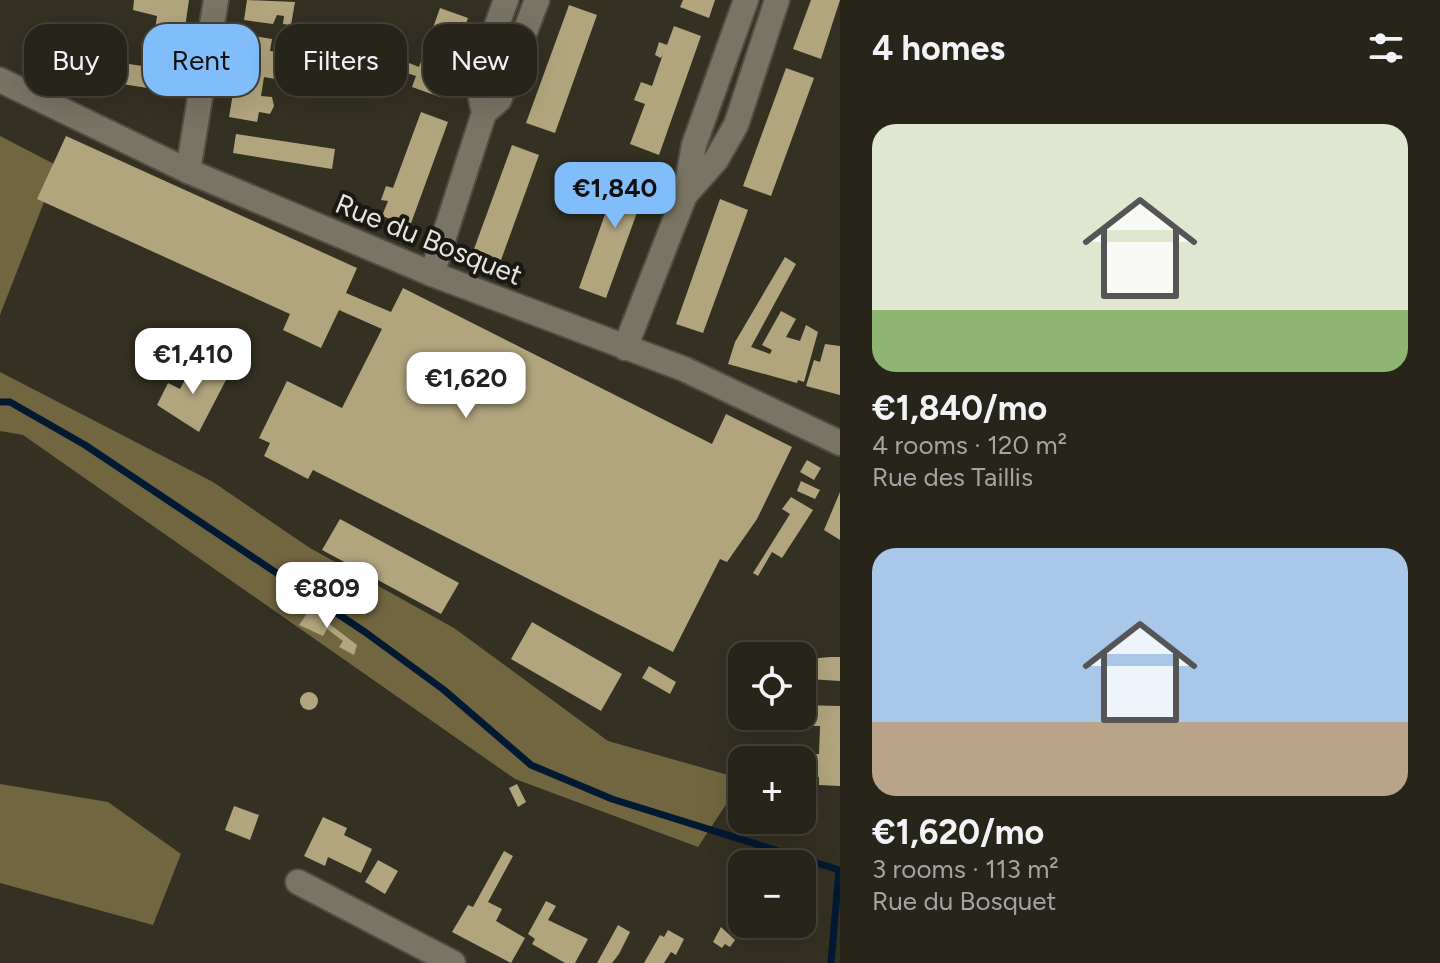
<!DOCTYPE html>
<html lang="en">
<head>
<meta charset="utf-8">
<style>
  :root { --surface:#27241a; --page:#333027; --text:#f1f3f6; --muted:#a4a4a2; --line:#434139; --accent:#80bdfa }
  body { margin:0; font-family:Figtree,sans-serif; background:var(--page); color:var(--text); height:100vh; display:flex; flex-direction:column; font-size:30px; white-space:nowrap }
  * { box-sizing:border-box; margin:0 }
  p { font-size:26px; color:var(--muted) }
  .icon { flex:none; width:44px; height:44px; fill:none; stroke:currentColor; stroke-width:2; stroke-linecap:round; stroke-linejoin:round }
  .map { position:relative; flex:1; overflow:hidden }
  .panel { display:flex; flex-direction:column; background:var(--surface); width:600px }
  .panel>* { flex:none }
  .guide { position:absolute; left:24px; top:24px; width:696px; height:72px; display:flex; gap:16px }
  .fabs { position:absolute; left:728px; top:642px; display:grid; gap:16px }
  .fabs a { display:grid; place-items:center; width:88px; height:88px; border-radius:16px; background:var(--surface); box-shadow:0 8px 32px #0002,0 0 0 2px var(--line); font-size:40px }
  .price { position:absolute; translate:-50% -68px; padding:0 18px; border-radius:16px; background:#fff; color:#222; font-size:26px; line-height:52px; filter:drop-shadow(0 2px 4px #0008) }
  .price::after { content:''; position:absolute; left:50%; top:48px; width:24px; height:18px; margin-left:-12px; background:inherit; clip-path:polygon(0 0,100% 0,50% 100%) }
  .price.current { background:var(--accent); color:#111 }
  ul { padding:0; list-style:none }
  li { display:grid; align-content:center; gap:16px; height:424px; padding:0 32px }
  li span { display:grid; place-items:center; height:248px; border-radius:24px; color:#555 }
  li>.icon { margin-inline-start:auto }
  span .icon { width:144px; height:144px; fill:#fffc; stroke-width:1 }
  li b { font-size:34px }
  h2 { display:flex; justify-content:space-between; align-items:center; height:96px; padding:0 32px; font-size:34px }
  .chip { padding:0 28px; border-radius:24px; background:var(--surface); box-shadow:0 8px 32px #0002,0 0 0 2px var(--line); font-size:28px; line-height:72px }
  .chip.current { background:var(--accent); color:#111 }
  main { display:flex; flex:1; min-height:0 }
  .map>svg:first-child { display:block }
  .forest { fill:#726640 }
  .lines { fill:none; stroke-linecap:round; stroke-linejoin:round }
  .stream { stroke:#011931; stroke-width:7 }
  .building { fill:#b2a57e }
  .minor-casing { stroke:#514d41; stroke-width:28 }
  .minor { stroke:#797464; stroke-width:24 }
  .labels { text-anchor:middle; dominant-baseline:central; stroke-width:8; stroke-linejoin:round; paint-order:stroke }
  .street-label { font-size:28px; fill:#e7e4db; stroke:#1a1812 }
</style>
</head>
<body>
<main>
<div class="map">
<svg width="840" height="963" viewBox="0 0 840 963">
  <rect width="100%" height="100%" fill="#343022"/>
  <g class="forest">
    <path d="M0,136L58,166L0,315Z"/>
    <path d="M0,372L213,482L310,548L454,628L608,741L739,778L729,800L698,847L515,779L23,435L0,431Z"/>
    <path d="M0,784L108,802L181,854L153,925L0,883Z"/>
  </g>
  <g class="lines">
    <path class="stream" d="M0,402H10L85,445L365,632L444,690L531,765L612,799L839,870L831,963"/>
  </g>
  <g class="building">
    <path d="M134,0H189L181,55L152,51L157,16L133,10Z"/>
    <path d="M247,0L295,2L291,25L283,24L284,16L277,15L273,24L244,20Z"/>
    <path d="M683,0H715L709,18L680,7Z"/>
    <path d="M811,0H840L821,59L793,49Z"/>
    <path d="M569,5L597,15L555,133L526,123Z"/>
    <path d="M440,8L468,18L440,97L412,87L416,76L401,71L404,61L419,67Z"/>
    <path d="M674,26L701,36L659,155L630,144L645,104L634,100L641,82L652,86L663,54L661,58L655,55L659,42L667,45Z"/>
    <path d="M243,34L272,39L270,51L289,53L286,73L277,71L275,79L264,77L261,96L272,97L274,106L270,114L259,112L257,122L229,117Z"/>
    <path d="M55,53L176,71L173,92L52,73Z"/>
    <path d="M786,68L814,78L771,196L743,186Z"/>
    <path d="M421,112L448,122L410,226L382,216L388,201L381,200L386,186L393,188Z"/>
    <path d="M236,134L335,149L332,169L233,153Z"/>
    <path d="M66,136L357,268L346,293L391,312L403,288L712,444L726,414L792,447L757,519L727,562L720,559L673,652L313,470L308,479L264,456L270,443L259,438L287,381L342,408L382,329L339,310L321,348L283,330L290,314L37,199Z"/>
    <path d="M512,145L539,155L501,260L474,249Z"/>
    <path d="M623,163L651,174L606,298L579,288Z"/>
    <path d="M720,199L748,210L703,333L676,324Z"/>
    <path d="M785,257L796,264L751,347L770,354L772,350L762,345L781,311L796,319L786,337L800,341L806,325L818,332L804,382L798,380L797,383L728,364L735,342Z"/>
    <path d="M825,344L840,346V395L806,386L814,360L820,362Z"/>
    <path d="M195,361L227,378L199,432L157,405L168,383L180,389Z"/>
    <path d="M807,460L821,468L814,480L800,472Z"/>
    <path d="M801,481L820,490L815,499L797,491Z"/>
    <path d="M840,492V540L824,530Z"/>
    <path d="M791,497L813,510L782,558L772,552L758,576L753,573L790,514L782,509Z"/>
    <path d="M340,519L459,583L441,614L322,550Z"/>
    <path d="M310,609L357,645L354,655L339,647L343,641L327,629L323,636L299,625Z"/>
    <path d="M532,622L622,674L601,711L511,659Z"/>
    <path d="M830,657H840V681L808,679L809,659Z"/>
    <path d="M649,666L676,682L670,694L642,678Z"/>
    <circle cx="309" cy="701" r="9"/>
    <path d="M802,705L840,706V786L819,785V777L809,776V754H819L820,726H798Z"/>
    <path d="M517,784L526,802L518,807L509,788Z"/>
    <path d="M234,806L259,815L250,840L225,830Z"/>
    <path d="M323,817L347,828L344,835L372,849L361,873L328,857L325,866L304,856Z"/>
    <path d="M504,851L513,856L488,902L502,909L496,921L525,938L511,963L452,932L468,905L473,907Z"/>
    <path d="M378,860L398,871L385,894L365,882Z"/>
    <path d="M546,901L556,906L548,920L588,939L575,963H565L532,944L535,939L528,934Z"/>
    <path d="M618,925L630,932L619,954L612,963H597Z"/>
    <path d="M721,927L735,940L730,947L725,944L722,948L713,942Z"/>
    <path d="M668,930L684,939L676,955L671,952L664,963H644L660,935L664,937Z"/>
  </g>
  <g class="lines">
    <defs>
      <g id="minor">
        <path d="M746,0L694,145L685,195L716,160L736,125L777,0"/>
        <path d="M0,80L188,171L432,274L684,369L840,443"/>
        <path d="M484,113L499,100L537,0"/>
        <path d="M188,171L216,0"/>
        <path d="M432,274L484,113L477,80L506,0"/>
        <path d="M625,348L685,195"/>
        <path d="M298,882L453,963"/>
      </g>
    </defs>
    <use href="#minor" class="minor-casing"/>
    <use href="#minor" class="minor"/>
  </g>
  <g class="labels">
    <g class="street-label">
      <text transform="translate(429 239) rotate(22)">Rue du Bosquet</text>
    </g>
  </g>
</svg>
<div class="fabs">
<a><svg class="icon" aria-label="locate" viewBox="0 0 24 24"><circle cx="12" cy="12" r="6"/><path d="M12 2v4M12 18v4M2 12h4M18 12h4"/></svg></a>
<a>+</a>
<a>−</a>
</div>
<b class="price current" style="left:615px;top:230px">€1,840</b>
<b class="price" style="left:193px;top:396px">€1,410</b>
<b class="price" style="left:466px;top:420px">€1,620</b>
<b class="price" style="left:327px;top:630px">€809</b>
<div class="guide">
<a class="chip">Buy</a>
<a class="chip current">Rent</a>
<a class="chip">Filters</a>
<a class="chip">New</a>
</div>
</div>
<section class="panel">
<h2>4 homes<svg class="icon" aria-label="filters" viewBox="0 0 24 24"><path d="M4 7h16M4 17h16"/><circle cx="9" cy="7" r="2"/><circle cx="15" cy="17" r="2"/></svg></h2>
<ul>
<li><span style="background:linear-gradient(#dfe7d0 75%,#8fb573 0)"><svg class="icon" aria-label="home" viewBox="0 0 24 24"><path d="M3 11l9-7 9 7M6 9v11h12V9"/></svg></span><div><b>€1,840/mo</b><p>4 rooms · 120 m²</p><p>Rue des Taillis</p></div></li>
<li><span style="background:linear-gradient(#a9c7e8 70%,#b9a48a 0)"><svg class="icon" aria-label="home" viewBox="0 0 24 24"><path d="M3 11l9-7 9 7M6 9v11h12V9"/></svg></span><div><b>€1,620/mo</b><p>3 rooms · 113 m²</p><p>Rue du Bosquet</p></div></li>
</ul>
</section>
</main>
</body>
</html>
